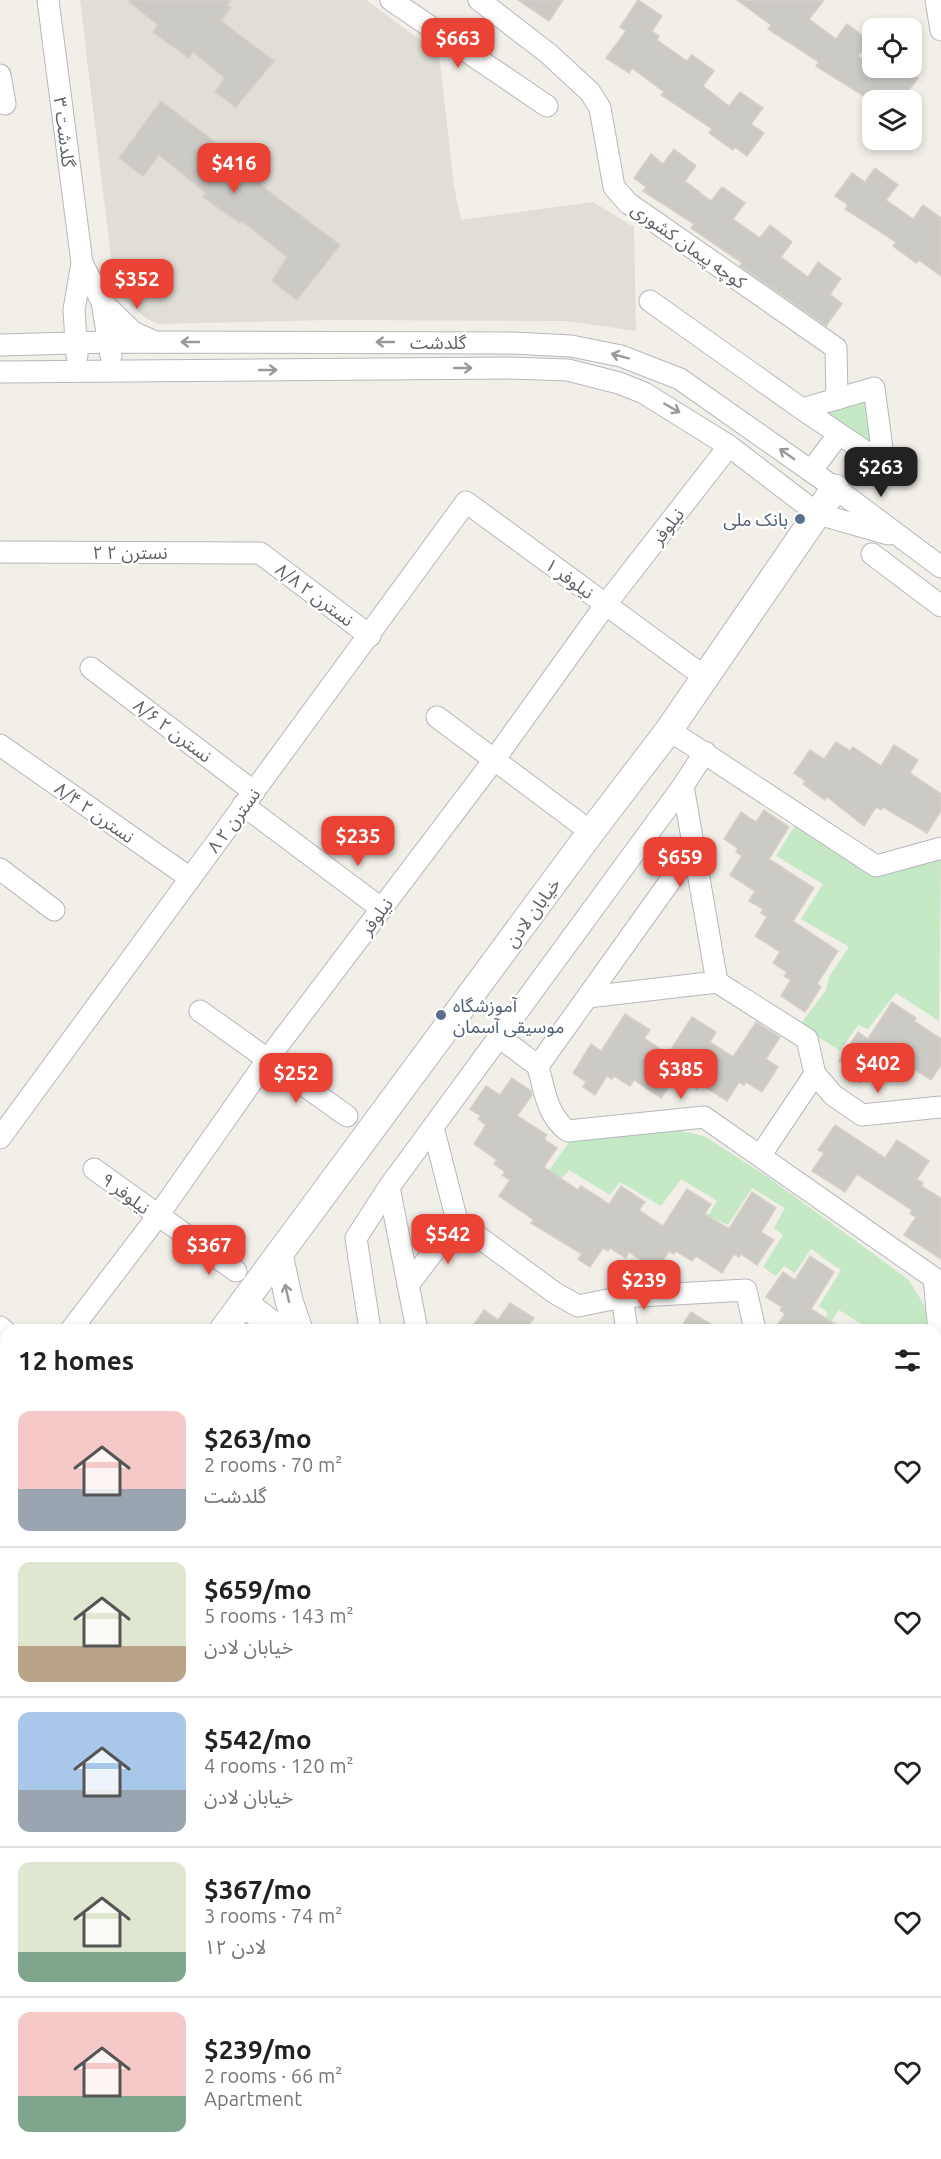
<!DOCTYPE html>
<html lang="en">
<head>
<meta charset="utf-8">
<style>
  :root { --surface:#fff; --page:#f2f2f2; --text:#222; --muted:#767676; --line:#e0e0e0; --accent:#ea4335 }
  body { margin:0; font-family:Ubuntu,"Noto Sans Arabic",sans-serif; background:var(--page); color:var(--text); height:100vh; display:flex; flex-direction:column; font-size:22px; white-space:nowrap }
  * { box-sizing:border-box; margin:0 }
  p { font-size:20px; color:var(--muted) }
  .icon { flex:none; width:33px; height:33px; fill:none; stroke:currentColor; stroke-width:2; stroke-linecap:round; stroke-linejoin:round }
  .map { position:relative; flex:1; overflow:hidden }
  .sheet { position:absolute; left:0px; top:1324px; width:942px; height:836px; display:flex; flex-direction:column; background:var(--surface); border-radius:18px 18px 0 0; box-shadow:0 3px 9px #0003 }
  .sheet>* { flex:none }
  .controls { position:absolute; left:862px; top:18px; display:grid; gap:12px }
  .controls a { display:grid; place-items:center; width:60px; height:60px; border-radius:12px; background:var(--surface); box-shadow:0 3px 9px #0003; font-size:30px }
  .price { position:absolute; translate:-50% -51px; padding:0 14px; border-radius:12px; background:var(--accent); color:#fff; font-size:20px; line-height:39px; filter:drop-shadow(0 2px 3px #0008) }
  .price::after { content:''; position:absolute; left:50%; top:36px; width:18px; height:14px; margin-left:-9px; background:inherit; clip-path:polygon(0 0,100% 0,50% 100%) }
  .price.current { background:#222; color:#fff }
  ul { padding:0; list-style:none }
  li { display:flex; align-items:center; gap:18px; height:150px; padding:0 18px }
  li+li { border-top:2px solid var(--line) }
  li span { display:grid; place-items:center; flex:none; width:168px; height:120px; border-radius:12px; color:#555 }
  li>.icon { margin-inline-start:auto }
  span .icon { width:72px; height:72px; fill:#fffc; stroke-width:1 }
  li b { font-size:26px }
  h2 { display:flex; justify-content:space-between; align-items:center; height:72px; padding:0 18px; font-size:26px }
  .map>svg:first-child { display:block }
  .education { fill:#e1ded6 }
  .green { fill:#c5e8c5 }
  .building { fill:#cccac5; stroke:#d6d1c6; stroke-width:1.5 }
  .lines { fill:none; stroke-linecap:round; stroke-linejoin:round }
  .minor-casing { stroke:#b5b8bc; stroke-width:23 }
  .tertiary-casing { stroke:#b5b8bc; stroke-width:29 }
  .minor { stroke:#fff; stroke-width:21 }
  .tertiary { stroke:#fff; stroke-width:27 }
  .oneway { stroke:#979a9d }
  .service-dot { fill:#5c6f8a; stroke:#fff; stroke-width:2 }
  .labels { text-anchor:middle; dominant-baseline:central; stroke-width:5; stroke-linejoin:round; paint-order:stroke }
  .street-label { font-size:18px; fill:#5f6368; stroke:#fff }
  .service-label { font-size:18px; fill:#4e5e75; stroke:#fff; text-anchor:end }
</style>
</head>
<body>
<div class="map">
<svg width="941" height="2159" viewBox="0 0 941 2159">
  <rect width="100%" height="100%" fill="#f1efe8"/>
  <path class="education" d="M80,0H366L439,54L454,186L461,220L593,202L634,227L636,331L566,321L328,320L158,324L147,319L123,299L112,267Z"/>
  <g class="green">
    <path d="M869,397L875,450L819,413Z"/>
    <path d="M797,822L872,875L941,857L939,1021L896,993L868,1029L858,1025L840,1051L800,1025L826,990L830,975L849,947L801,919L823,884L776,856Z"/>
    <path d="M667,1128L704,1136L768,1177L909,1280L927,1310L930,1330H871L839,1310L825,1330H821L819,1328L828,1313L819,1306L841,1270L811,1249L795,1273L784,1266L776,1276L763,1267L783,1235L774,1228L785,1208L752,1188L728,1225L708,1216L717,1201L681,1179L661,1206L620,1182L610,1195L569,1170L552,1190L540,1183L572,1138Z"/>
    <path d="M936,1378L941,1382V1468L936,1476Z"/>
  </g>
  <g class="building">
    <path d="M127,0H231L227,5L231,7L221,21L274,61L236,107L215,92L225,78L193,52L189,58L153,32L158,25Z"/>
    <path d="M518,0H563L549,21Z"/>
    <path d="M638,0L662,16L652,31L659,36L657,40L687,61L692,55L714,71L703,86L729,106L740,92L763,108L751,124L764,133L747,156L735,147L733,150L709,133L712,129L661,95L664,92L632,68L629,73L606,58L626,31L620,27Z"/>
    <path d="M737,0H824L809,19L836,39L847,24L869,41L858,56L885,76L891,68H903L918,78L901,100H870L816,66L819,62L768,29L771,25Z"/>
    <path d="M161,101L215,142L211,146L240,165L246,157L268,174L261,184L267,190L340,245L297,300L272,281L287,257L242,221L240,223L203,197L206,193L159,155L143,176L119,158Z"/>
    <path d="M674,149L696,166L685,181L711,201L722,187L745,203L733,219L760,238L770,225L792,242L781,257L808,277L818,262L841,279L830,294L842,304L826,326L740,266L742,263L691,228L694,224L643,191L646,187L634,178L651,154L663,164Z"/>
    <path d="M875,168L898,185L886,200L913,219L923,205L941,218V276L919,260L916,263L893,246L896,242L845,209L848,205L835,196L852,173L865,182Z"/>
    <path d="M836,742L850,751L853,747L881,766L894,745L918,760L910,773L941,794V811L927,833L883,807L881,810L876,807L864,826L827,797L825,800L803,784L805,781L794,773L810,750L824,759Z"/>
    <path d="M764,810L789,827L769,859L814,888L793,921L838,951L817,984L821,987L805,1012L781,996L791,980L784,976L787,972L773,963L780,952L755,936L767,917L761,913L763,909L749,901L755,891L730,875L742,856L736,852L738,848L724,839L741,812L756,822Z"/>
    <path d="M892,1002L916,1018L914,1021L941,1039V1065L931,1080L904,1063L897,1074L881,1064L879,1067L874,1064L861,1083L850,1075L853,1070L839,1061L858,1032L868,1039Z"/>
    <path d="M625,1014L650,1030L644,1038L668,1054L692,1017L716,1032L710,1042L733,1057L756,1022L780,1037L766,1059L778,1067L762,1092L746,1082L744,1085L739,1082L727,1101L700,1084L697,1089L681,1078L679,1082L674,1079L661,1098L634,1080L630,1086L614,1076L612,1079L607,1076L595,1095L583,1087L586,1082L573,1073L591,1044L601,1051Z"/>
    <path d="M512,1078L531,1091L532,1095L517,1116L547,1135L544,1139L557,1148L544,1167L578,1190L581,1186L609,1204L621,1186L645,1202L639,1210L663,1226L687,1189L711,1204L705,1214L729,1229L752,1192L776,1208L761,1232L774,1240L757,1265L741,1254L739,1257L734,1254L722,1273L696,1256L692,1261L676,1251L674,1254L669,1251L657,1270L629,1252L626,1258L610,1248L608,1251L603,1248L590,1267L578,1259L582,1254L531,1223L534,1220L499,1196L510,1180L502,1175L505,1172L494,1164L497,1160L474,1144L486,1125L478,1119L481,1116L470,1109L486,1086L500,1095Z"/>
    <path d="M835,1125L885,1158L897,1140L929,1161L917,1179L923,1183L921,1186L941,1198V1259L904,1235L916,1217L910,1214L912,1210L857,1174L845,1192L812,1171L824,1153L818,1150Z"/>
    <path d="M810,1256L834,1272L811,1309L844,1330H774L785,1314L780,1310L782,1307L766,1297L783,1272L795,1280Z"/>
    <path d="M510,1303L534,1318L525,1330H470L484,1310L498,1320Z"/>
    <path d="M691,1312L720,1330H679Z"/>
  </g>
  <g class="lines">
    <defs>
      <g id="minor">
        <path d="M48,0L82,263L74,310L77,356"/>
        <path d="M391,0L547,106"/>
        <path d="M479,0L549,54L590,92L600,108L614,187L628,203L836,348L837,399"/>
        <path d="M936,0L941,30"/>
        <path d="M0,75L5,104"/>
        <path d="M82,263L102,302L111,356"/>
        <path d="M650,301L802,409L874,388L884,464L802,409"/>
        <path d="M102,302L133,332L153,341"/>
        <path d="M0,345L110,342L512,343L571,346L621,356L680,379L835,488L941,567"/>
        <path d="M0,372L510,368L568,370L619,383L644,393L729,446L818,514L888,534"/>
        <path d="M811,471L839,434"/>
        <path d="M0,552L260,553L370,636"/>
        <path d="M872,554L941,606"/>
        <path d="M91,668L254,792"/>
        <path d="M437,717L591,832"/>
        <path d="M669,730L876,866L941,848"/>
        <path d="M0,745L190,878"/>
        <path d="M683,786L717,982"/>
        <path d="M243,805L382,909"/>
        <path d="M693,849L538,1066C544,1089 547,1116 568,1131L704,1117L934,1278L941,1353"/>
        <path d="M0,869L54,910"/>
        <path d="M588,997L717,982L807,1039L815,1074L833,1095L862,1115L941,1107"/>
        <path d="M200,1011L347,1116"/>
        <path d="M499,1037L538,1066"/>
        <path d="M433,1127L457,1221L555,1293L578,1306L622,1297L746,1290L755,1330"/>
        <path d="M0,1138L466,502L706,678"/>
        <path d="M760,1156L815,1074"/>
        <path d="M94,1169L236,1271"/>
        <path d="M389,1187L417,1330"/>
        <path d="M408,1285L457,1221"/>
        <path d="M622,1297L627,1330"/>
        <path d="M0,1327L6,1332"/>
        <path d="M71,1330L157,1217L267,1060L494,760L606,604L729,446"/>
        <path d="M370,1330L356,1238L389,1187L683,786L705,752"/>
        <path d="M0,1429L6,1420"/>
        <path d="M936,1484L941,1477"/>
        <path d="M936,1519L941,1511"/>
        <path d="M936,1550L941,1553"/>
        <path d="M0,1574L6,1578"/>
        <path d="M936,1636L941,1628"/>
        <path d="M0,1724L6,1716"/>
        <path d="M0,1819L6,1834"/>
        <path d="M0,1897L6,1901"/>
        <path d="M0,2143L5,2159"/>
        <path d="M336,2154L341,2159"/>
        <path d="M649,2154L651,2159"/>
        <path d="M484,2159L487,2154"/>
        <path d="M774,2159L777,2154"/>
      </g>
      <g id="tertiary">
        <path d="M279,1254L289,1301L299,1330"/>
        <path d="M244,1303L279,1330"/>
        <path d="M223,1330L591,832L669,730L835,488"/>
        <path d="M0,1644L6,1636"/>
        <path d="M936,2045L941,2048"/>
        <path d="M936,2079L941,2082"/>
      </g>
    </defs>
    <use href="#minor" class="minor-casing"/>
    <use href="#tertiary" class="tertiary-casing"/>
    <use href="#minor" class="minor"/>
    <use href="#tertiary" class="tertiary"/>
  </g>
  <defs><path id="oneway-shaft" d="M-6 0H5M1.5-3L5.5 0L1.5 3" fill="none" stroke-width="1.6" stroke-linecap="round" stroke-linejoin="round" transform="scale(1.5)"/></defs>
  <g class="oneway">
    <use href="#oneway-shaft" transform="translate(190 342) rotate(-180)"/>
    <use href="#oneway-shaft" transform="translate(385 342) rotate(-180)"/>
    <use href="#oneway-shaft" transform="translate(620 356) rotate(-165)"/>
    <use href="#oneway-shaft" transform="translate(463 368)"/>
    <use href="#oneway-shaft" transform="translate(268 370)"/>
    <use href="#oneway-shaft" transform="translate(672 408) rotate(30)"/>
    <use href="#oneway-shaft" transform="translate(787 454) rotate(-145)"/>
    <use href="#oneway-shaft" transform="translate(287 1293) rotate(-103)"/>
  </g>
  <g class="service-dot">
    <circle cx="800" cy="519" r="6"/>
    <circle cx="441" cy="1015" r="6"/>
  </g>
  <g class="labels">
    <g class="street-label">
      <text transform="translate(65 132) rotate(83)">گلدشت ۳</text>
      <text transform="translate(689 245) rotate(35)">کوچه پیمان کشوری</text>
      <text x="438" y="342">گلدشت</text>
      <text transform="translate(667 526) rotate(-52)">نیلوفر</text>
      <text x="130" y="552">۲ نسترن ۲</text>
      <text transform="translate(570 578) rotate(36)">۱ نیلوفر</text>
      <text transform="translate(315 594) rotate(37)">۸/۸ نسترن ۲</text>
      <text transform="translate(173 730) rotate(37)">۸/۶ نسترن ۲</text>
      <text transform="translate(95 812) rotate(35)">۸/۴ نسترن ۲</text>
      <text transform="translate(233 820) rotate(-53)">۸ نسترن ۲</text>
      <text transform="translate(532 912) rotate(-54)">خیابان لادن</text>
      <text transform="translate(376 916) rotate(-53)">نیلوفر</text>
      <text transform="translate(126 1193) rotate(37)">۹ نیلوفر</text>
    </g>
    <g class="service-label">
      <text x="788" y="519">بانک ملی</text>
      <text x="453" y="1005" text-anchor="start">آموزشگاه<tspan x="453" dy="21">موسیقی آسمان</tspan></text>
    </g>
  </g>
</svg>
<div class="controls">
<a><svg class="icon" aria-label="locate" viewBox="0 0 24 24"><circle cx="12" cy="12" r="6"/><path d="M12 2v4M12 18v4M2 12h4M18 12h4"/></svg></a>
<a><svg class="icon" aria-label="layers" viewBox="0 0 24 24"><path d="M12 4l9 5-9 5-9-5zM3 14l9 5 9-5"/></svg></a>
</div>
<b class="price" style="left:458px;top:69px">$663</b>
<b class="price" style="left:234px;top:194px">$416</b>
<b class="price" style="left:137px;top:310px">$352</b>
<b class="price current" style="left:881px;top:498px">$263</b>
<b class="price" style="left:358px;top:867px">$235</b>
<b class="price" style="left:680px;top:888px">$659</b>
<b class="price" style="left:878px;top:1094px">$402</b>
<b class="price" style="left:681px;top:1100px">$385</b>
<b class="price" style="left:296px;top:1104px">$252</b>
<b class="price" style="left:448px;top:1265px">$542</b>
<b class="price" style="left:209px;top:1276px">$367</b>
<b class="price" style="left:644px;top:1311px">$239</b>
<section class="sheet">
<h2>12 homes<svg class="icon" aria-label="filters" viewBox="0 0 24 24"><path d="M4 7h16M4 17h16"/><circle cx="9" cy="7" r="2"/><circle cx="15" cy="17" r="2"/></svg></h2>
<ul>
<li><span style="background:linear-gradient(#f6c9c9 65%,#9aa5b1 0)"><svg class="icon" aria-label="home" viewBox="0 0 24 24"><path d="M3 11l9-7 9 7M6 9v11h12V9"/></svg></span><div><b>$263/mo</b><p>2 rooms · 70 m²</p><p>گلدشت</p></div><svg class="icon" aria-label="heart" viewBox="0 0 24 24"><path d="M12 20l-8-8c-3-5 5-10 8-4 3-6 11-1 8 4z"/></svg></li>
<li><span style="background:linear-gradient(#dfe7d0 70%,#b9a48a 0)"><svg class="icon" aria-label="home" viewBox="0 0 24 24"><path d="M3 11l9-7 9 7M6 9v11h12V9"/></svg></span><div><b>$659/mo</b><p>5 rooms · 143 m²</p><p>خیابان لادن</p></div><svg class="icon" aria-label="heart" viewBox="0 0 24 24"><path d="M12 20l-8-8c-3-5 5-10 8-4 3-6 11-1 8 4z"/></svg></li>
<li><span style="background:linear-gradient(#a9c7e8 65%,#9aa5b1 0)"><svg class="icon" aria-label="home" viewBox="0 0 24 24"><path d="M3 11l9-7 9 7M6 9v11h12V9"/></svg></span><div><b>$542/mo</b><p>4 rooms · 120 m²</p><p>خیابان لادن</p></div><svg class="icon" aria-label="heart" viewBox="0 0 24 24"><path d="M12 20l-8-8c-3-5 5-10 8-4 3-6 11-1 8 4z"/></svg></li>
<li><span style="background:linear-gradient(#dfe7d0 75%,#7fa58c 0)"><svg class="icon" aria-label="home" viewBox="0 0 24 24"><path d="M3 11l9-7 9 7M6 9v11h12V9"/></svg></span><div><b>$367/mo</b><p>3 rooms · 74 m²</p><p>۱۲ لادن</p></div><svg class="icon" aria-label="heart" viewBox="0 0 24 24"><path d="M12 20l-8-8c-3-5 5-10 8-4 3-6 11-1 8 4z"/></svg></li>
<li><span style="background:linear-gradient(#f6c9c9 70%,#7fa58c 0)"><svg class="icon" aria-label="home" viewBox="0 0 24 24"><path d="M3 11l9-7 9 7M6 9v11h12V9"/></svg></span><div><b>$239/mo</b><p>2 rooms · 66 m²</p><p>Apartment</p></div><svg class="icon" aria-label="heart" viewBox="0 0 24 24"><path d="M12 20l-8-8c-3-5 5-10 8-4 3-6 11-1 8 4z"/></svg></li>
</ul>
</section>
</div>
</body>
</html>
